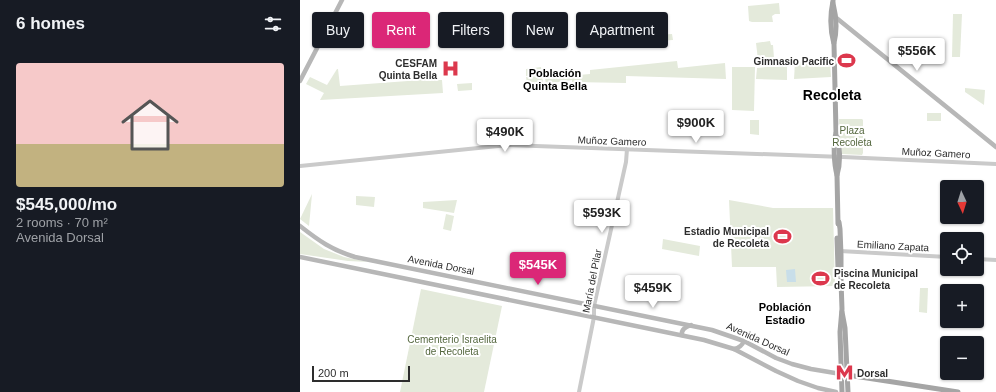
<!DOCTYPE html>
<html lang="en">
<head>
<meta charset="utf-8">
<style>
  :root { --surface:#171b24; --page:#20242c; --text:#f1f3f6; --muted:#9ea1a6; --accent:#db2777 }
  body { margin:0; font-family:Helvetica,sans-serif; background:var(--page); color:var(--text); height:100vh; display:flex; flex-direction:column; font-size:15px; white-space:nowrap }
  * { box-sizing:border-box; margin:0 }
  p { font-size:13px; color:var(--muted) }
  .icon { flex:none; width:22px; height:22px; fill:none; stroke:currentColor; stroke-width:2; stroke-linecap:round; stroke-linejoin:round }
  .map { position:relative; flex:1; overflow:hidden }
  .panel { display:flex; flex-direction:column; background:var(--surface); width:300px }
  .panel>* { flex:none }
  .banner { position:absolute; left:12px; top:12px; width:380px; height:36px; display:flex; gap:8px }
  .needle { width:26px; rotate:176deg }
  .buttons { position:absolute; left:640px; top:180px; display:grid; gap:8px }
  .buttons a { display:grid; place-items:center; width:44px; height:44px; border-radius:4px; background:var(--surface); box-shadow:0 1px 3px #0004; font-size:20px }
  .scale { position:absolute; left:12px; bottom:10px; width:98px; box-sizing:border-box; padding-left:4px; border:2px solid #2d2d2d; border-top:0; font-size:11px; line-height:14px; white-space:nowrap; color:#2d2d2d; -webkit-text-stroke:3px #fff; paint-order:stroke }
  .price { position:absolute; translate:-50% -34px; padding:0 9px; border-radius:4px; background:#fff; color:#222; font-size:13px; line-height:26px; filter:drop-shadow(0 1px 2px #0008) }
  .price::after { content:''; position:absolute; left:50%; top:24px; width:12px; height:9px; margin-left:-6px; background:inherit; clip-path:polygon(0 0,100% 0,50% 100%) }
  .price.active { background:var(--accent); color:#fff }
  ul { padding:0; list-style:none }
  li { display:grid; align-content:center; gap:8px; height:212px; padding:0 16px }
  li span { display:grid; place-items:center; height:124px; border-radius:4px; color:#555 }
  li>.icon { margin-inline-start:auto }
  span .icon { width:72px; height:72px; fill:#fffc; stroke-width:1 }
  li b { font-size:17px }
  h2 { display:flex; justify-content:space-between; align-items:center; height:48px; padding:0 16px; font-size:17px }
  .tag { padding:0 14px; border-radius:4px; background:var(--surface); box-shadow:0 1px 3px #0004; font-size:14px; line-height:36px }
  .tag.active { background:var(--accent); color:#fff }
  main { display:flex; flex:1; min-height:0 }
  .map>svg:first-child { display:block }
  .green { fill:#e4eadb }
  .water { fill:#c8dee9 }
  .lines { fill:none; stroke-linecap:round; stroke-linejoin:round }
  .tertiary { stroke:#cacaca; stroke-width:4 }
  .secondary { stroke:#b7b7b7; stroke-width:4.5 }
  .primary { stroke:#a5a5a5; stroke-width:5 }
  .labels { text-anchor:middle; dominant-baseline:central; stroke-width:4; stroke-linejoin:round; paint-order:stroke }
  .poi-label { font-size:10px; font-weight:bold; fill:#2d2d2d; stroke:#fff; text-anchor:end }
  .park-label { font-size:10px; fill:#53663d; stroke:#fff }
  .street-label { font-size:10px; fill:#2d2d2d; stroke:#fff }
  .neighbourhood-label { font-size:11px; font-weight:bold; fill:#000; stroke:#fff }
  .district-label { font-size:14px; font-weight:bold; fill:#000; stroke:#fff }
</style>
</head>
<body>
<main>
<section class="panel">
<h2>6 homes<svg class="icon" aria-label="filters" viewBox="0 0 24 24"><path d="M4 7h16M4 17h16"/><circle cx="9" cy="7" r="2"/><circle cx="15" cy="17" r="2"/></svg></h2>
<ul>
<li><span style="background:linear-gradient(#f6c9c9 65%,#c2b280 0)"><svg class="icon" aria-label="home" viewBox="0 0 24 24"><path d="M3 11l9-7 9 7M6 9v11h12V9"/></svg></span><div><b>$545,000/mo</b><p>2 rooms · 70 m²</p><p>Avenida Dorsal</p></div></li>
</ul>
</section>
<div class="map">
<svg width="696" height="392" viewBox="0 0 696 392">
  <rect width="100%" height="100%" fill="#fff"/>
  <g class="green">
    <path d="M479,3L480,14H475L472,16L473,22H452L449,21L448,6Z"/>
    <path d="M653,14H662L660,57H652Z"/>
    <path d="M372,34L373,40L358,41V35Z"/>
    <path d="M470,41L471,45H473L474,58L458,60L456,43Z"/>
    <path d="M377,61L378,68L425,63L426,79L326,76V83L272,82V80L246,84L245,78L290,74V70Z"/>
    <path d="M530,61L531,77L494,79L495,62Z"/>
    <path d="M487,65V80L456,79L457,68Z"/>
    <path d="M241,67L242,74L226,76V69Z"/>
    <path d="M432,67H455L454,111L432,110Z"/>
    <path d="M37,69H38L40,86L135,79V80H142L143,93L20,100L24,93L6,84L10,77L27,85Z"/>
    <path d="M242,76L243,82L227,84L226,77Z"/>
    <path d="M172,83V90L158,91L157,84Z"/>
    <path d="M665,88L685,90L684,105L665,92Z"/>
    <rect x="627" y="113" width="14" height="8"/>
    <path d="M539,119H562L563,120V153L562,155L542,154L540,151Z"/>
    <path d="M450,120H459V135L450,134Z"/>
    <path d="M12,194L9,226L0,219Z"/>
    <path d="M56,196L75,197L74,207L56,205Z"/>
    <path d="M157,200L154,213L123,208V202Z"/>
    <path d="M429,200L473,208H533L535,286L477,287L476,267H432Z"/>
    <path d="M146,214L154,216L151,231L143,229Z"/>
    <path d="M0,232L24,249L44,257L68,262L48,261L0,254Z"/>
    <path d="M363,239L400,246L399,256L362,249Z"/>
    <path d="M620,288H628L627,313L619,312Z"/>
    <path d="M121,289L202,306L184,392H100Z"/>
  </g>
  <path class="water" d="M495,269L496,282H487L486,270Z"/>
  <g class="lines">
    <g class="tertiary">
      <path d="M0,166L208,145L543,157L696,164"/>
      <path d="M540,251L647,257"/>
      <path d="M677,259L696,260"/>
      <path d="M279,392L294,317V306L326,162L327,149"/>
    </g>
    <g class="secondary">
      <path d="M534,16L696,147"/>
      <path d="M0,81L42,0"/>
      <path d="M0,226C19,241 32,250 55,257L412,330L444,341L476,358L492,364L511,369L541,374"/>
      <path d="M0,257L404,340L434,349L476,371L498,381L518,388L536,392"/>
      <path d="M382,335C381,329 386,327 391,325"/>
      <path d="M434,349C439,348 442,346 444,341"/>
    </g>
    <g class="primary">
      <path d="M533,1C530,15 530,30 534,44L536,132C540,145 541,162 537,175"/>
      <path d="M533,3C536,15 537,31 534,43"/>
      <path d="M536,133C533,144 534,164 537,175L538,224"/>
      <path d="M539,222L540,229L541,255V281L542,309L540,332L542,392"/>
      <path d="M537,238L538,268"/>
      <path d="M542,312L545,328L548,392"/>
      <path d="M541,374L658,392"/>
    </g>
  </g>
  <defs>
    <symbol id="stadium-bare" viewBox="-9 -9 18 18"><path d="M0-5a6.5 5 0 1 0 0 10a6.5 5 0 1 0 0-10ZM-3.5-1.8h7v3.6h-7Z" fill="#dc384d" stroke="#fff" stroke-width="2.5" paint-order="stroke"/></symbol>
    <symbol id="hospital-bare" viewBox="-9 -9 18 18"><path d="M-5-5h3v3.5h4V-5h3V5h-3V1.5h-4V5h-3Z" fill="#dc384d" stroke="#fff" stroke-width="2.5" paint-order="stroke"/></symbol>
    <symbol id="metro-bare" viewBox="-9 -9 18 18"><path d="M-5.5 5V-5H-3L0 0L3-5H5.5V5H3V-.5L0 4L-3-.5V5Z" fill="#dc384d" stroke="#fff" stroke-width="2.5" paint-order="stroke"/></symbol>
  </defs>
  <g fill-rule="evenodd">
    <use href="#stadium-bare" x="534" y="48" width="25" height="25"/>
    <use href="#hospital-bare" x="138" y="56" width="25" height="25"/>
    <use href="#stadium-bare" x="470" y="224" width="25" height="25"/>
    <use href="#stadium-bare" x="508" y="266" width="25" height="25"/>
    <use href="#metro-bare" x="532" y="360" width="25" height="25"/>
  </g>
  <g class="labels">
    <g class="poi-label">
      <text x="534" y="61">Gimnasio Pacific</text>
      <text x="137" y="63">CESFAM<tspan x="137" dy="12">Quinta Bella</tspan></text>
      <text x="469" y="231">Estadio Municipal<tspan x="469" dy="12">de Recoleta</tspan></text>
      <text x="534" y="273" text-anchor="start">Piscina Municipal<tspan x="534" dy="12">de Recoleta</tspan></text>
      <text x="557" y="373" text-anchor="start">Dorsal</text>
    </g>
    <g class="park-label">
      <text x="552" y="130">Plaza<tspan x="552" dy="12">Recoleta</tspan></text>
      <text x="152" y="339">Cementerio Israelita<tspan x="152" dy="12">de Recoleta</tspan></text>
    </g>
    <g class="street-label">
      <text transform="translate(312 141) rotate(2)">Muñoz Gamero</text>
      <text transform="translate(636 153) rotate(3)">Muñoz Gamero</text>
      <text transform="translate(593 246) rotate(3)">Emiliano Zapata</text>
      <text transform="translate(141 265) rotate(11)">Avenida Dorsal</text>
      <text transform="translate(292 281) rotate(-79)">María del Pilar</text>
      <text transform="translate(458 339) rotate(24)">Avenida Dorsal</text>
    </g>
    <g class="neighbourhood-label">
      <text x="255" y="73">Población<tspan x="255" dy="13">Quinta Bella</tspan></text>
      <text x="485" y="307">Población<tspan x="485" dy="13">Estadio</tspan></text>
    </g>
    <g class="district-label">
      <text x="532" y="95">Recoleta</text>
    </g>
  </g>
</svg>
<div class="buttons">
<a><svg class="needle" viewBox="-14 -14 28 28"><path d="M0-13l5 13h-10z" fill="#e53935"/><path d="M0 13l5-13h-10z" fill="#9ea1a6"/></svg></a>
<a><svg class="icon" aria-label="locate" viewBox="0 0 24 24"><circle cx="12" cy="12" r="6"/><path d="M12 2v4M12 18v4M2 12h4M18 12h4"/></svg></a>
<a>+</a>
<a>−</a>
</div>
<div class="scale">200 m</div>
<b class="price" style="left:617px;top:72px">$556K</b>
<b class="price" style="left:396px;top:144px">$900K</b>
<b class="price" style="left:205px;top:153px">$490K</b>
<b class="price" style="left:302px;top:234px">$593K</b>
<b class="price active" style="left:238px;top:286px">$545K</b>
<b class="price" style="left:353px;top:309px">$459K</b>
<div class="banner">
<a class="tag">Buy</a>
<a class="tag active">Rent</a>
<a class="tag">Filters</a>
<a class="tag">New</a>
<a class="tag">Apartment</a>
</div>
</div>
</main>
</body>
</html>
